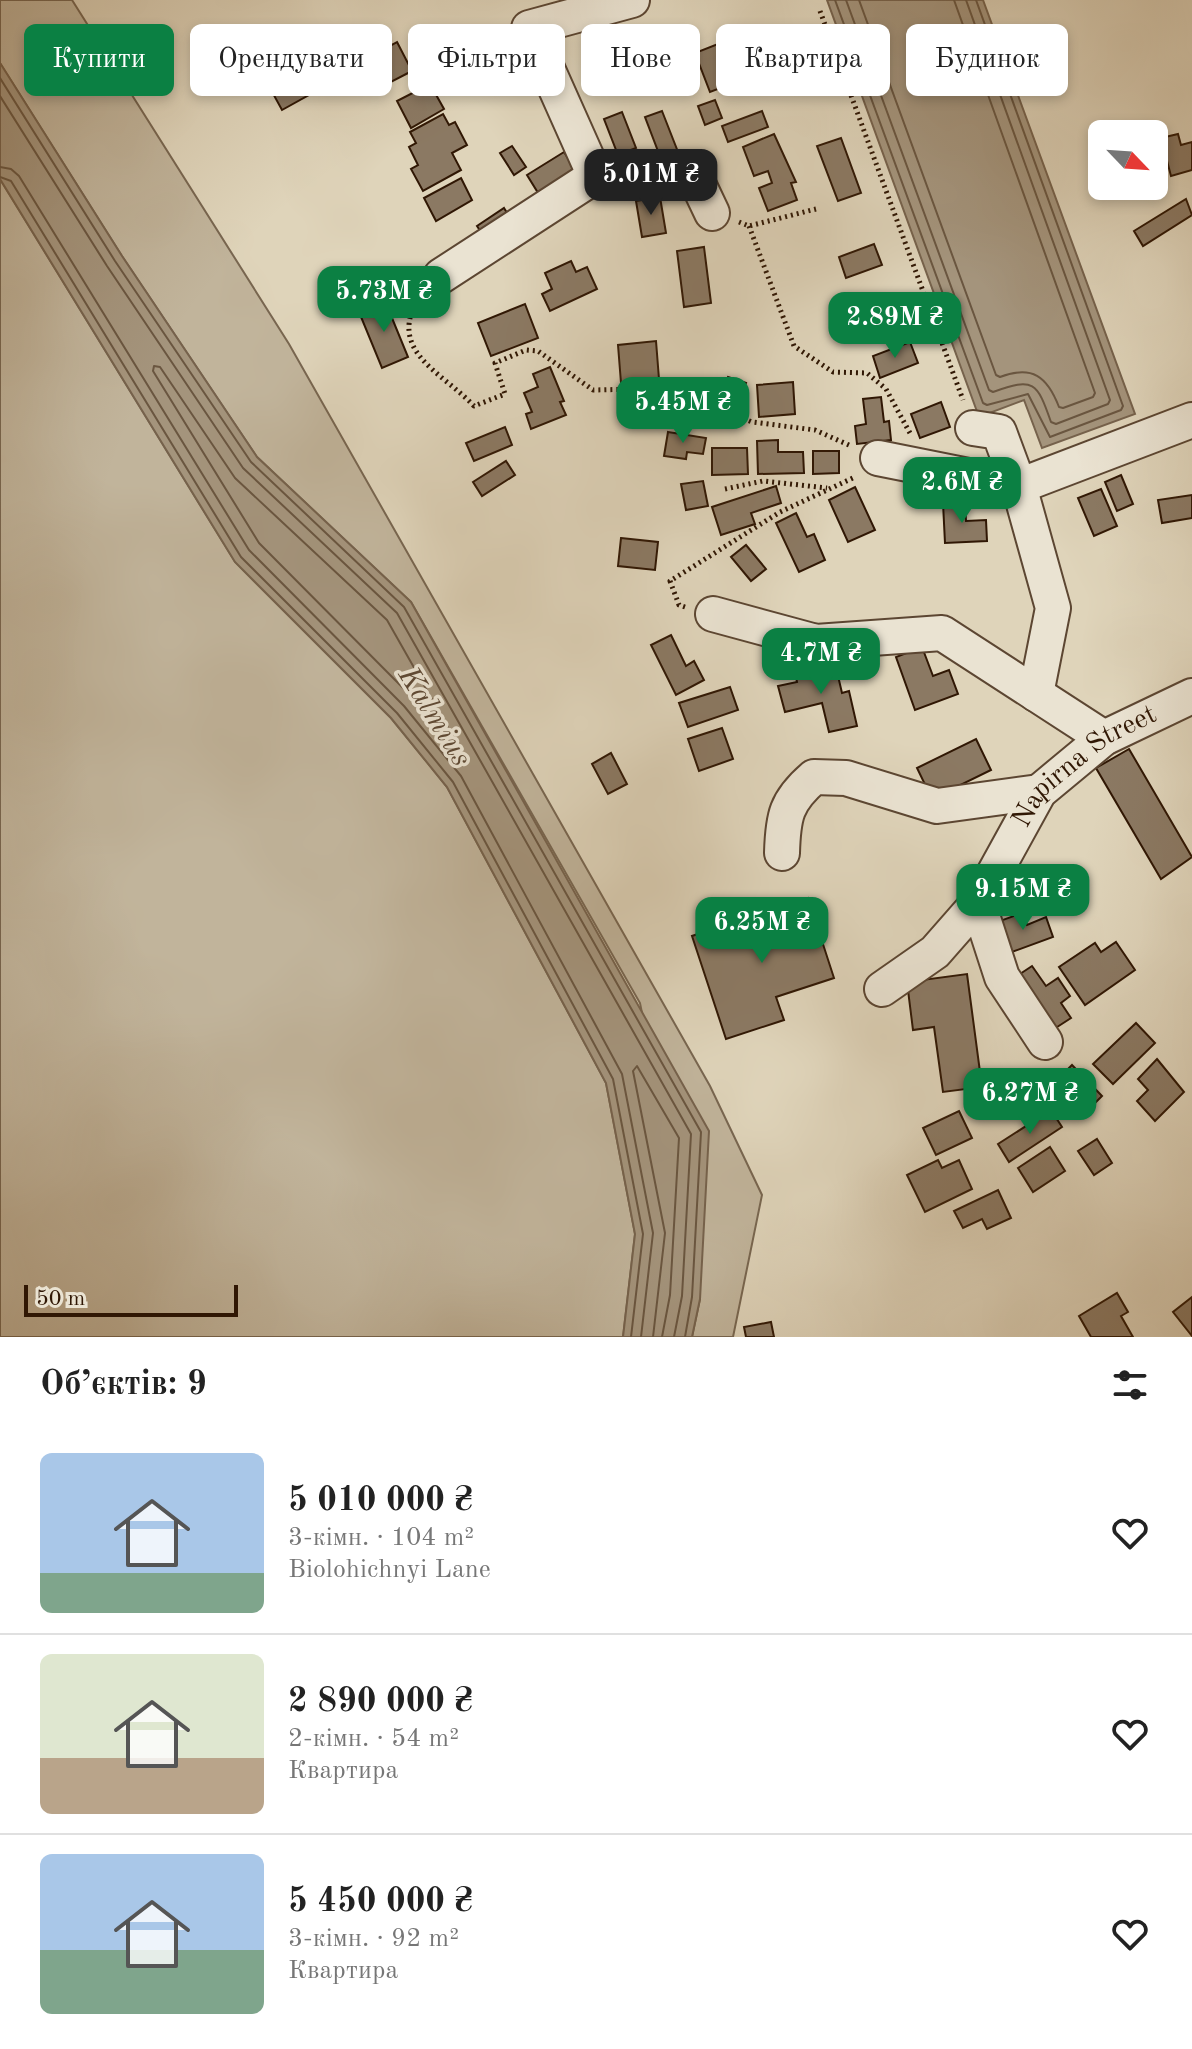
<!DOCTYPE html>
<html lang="uk">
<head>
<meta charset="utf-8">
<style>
  :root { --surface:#fff; --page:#f2f2f2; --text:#222; --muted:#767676; --line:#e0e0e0; --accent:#0b8043 }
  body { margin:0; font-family:"Old Standard TT",serif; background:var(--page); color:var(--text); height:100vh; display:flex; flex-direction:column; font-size:30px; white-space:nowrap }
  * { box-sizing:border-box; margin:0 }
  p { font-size:26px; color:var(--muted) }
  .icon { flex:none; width:44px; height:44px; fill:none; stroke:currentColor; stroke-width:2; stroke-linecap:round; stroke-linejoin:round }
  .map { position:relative; height:1337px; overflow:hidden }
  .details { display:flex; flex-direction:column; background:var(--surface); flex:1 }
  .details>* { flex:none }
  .banner { position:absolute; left:24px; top:24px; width:1144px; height:72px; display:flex; gap:16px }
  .needle { width:52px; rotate:115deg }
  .fabs { position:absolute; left:1088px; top:120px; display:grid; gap:16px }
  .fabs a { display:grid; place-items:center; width:80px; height:80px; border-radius:12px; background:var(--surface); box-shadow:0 4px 12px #0003; font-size:40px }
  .scale { position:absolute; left:24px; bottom:20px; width:214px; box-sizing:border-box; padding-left:8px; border:4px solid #301704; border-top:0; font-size:22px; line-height:28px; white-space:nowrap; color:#301704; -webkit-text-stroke:6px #eae3d2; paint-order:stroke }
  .price { position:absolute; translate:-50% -68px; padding:0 18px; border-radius:16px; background:var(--accent); color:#fff; font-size:26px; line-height:52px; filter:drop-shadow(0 2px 4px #0008) }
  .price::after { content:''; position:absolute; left:50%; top:48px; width:24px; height:18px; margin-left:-12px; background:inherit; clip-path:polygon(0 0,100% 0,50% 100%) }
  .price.current { background:#222; color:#fff }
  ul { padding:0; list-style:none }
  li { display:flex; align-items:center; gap:24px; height:200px; padding:0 40px }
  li+li { border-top:2px solid var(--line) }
  li span { display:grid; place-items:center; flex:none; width:224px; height:160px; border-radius:12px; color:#555 }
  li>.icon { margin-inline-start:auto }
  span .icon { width:96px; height:96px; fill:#fffc; stroke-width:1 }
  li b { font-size:34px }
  h2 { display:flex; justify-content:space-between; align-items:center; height:96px; padding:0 40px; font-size:34px }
  .tag { padding:0 28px; border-radius:12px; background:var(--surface); box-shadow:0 4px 12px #0003; font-size:28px; line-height:72px }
  .tag.current { background:var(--accent); color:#fff }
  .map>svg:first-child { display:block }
  .green { fill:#c1b49b; stroke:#786650; stroke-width:2 }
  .water { fill:#a4947c; stroke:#76624c; stroke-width:2 }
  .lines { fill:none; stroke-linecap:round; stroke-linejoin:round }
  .shore { stroke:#6a5640; stroke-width:2 }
  .building { fill:#8b7963; stroke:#301704; stroke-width:2 }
  .minor-casing { stroke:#5c4632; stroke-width:38 }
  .path { stroke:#301704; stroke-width:5; stroke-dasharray:2 4; stroke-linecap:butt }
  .minor { stroke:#eae3d2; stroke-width:34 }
  .labels { text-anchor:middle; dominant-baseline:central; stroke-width:7; stroke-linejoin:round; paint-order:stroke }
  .street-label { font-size:28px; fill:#301704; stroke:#eae3d2 }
  .water-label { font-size:30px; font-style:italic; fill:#5e4934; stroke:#eae3d2 }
</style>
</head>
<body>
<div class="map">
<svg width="1192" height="1337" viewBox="0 0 1192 1337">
  <rect width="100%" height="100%" fill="#dfd4ba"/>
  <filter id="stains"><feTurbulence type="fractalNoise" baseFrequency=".0025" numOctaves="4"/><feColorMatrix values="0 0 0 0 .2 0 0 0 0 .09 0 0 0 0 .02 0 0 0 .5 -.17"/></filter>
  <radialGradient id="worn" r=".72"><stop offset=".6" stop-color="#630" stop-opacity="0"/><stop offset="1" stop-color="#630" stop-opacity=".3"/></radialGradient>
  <g class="green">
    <path d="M0,0H72L289,344L710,1086L762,1195L733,1337H692L700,1299L640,1003L411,602L257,457L122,256L0,63Z"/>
    <path d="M0,179L235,562L391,718L447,787L606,1083L635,1234L623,1337H0Z"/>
  </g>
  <g class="water">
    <path d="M827,0H983L1135,414L1042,448L1024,400L979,417Z"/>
    <path d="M0,63L122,256L257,457L411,602L709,1131L700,1299L692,1337H623L635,1234L606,1083L447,787L391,718L235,562L0,179Z"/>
  </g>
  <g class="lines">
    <g class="shore">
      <path d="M835,0L983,403L987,405L1028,394L1050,437L1121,410L1123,406L976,0"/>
      <path d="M846,0L989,390L993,392C1034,377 1037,382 1051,422L1056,424L1108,404L1110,400L966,0"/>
      <path d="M859,0L996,375L1000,377C1032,365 1047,376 1059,407L1063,408L1093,397L1095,393L954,0"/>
      <path d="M0,78L115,261L251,462L404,607L701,1132L692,1297L685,1337"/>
      <path d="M0,96L107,266L243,468L397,613L691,1134L682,1296L674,1337"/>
      <path d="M0,167L11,169L19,176L249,550L404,706L461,776L622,1074L653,1233L641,1337"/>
      <path d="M0,177L11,181L241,557L397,713L453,782L613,1079L643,1234L631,1337"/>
      <path d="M154,366L160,367L235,478L387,620L450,731L449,736L444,735L412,697L259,543L153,371Z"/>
      <path d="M653,1337L665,1233L633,1071L637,1066L679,1138L670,1295L662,1337"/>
    </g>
  </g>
  <g class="building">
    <path d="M649,29L665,70L637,82L621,40Z"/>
    <path d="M728,40L731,47L741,43L744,50L760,44L770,69L710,92L695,53Z"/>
    <path d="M397,42L412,71L387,84L371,56Z"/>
    <path d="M293,49L316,91L282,110L259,68Z"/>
    <path d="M430,84L444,109L411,128L397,101Z"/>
    <path d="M715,100L722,118L705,125L698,106Z"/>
    <path d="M662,111L678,152L661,159L645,117Z"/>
    <path d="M762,111L768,127L728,142L722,126Z"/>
    <path d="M622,112L636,148L618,155L604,119Z"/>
    <path d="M443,114L449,125L455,122L467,145L452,153L461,170L423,191L411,169L418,165L409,147L416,143L410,132Z"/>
    <path d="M774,134L796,182L791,183L797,200L768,211L759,188L772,183L768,171L754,176L743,147Z"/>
    <path d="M1178,134L1181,145L1192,142V170L1171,176L1161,138Z"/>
    <path d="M841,138L861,193L838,201L817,146Z"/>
    <path d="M512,146L526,167L514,175L500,153Z"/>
    <path d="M564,152L577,172L540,196L527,175Z"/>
    <path d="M461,178L472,200L436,221L424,198Z"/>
    <path d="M660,197L666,233L642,237L636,201Z"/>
    <path d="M1186,199L1192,215L1143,246L1134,231Z"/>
    <path d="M504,208L512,221L485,238L477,226Z"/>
    <path d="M874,244L882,265L846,278L839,257Z"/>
    <path d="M704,247L711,303L684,307L677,251Z"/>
    <path d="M571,261L576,272L587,267L597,289L550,311L542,294L552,289L545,273Z"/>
    <path d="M385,301L408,357L382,368L359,312Z"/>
    <path d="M525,304L538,338L491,356L478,323Z"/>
    <path d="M656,341L659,379L621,383L618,345Z"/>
    <path d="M910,342L918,363L880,378L873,356Z"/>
    <path d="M550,367L564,401L560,402L566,415L531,429L526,414L532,412L524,393L538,387L533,374Z"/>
    <path d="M728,377L746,383L737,409L719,403Z"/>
    <path d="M793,382L795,414L759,417L757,385Z"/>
    <path d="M881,397L884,422L889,421L891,440L857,444L855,426L866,424L863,399Z"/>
    <path d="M639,399L681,406L677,427L636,420Z"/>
    <path d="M941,402L950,427L920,438L911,414Z"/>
    <path d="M505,427L512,445L474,461L466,443Z"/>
    <path d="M668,432L706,438L703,454L687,452L686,459L664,456Z"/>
    <path d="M778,440V452H803L804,473L758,474L757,441Z"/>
    <path d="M712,448H747L748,474L712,475Z"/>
    <path d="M813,451H839V473L813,474Z"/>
    <path d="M506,461L515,475L482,496L473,482Z"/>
    <path d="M1121,475L1133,504L1117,511L1105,482Z"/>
    <path d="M703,481L708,506L686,510L681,484Z"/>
    <path d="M776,486L781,503L751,513L755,524L721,535L712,507Z"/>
    <path d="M855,487L875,530L848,542L829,500Z"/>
    <path d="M1101,489L1117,526L1094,536L1078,498Z"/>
    <path d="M1192,495V518L1162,523L1158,500Z"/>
    <path d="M965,501L966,521L986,520L987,541L945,543L943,503Z"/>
    <path d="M796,513L807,537L814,534L825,560L799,572L776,523Z"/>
    <path d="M621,538L658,542L655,570L618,566Z"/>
    <path d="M746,545L766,569L751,581L731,557Z"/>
    <path d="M671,635L686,666L694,661L704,680L676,695L651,645Z"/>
    <path d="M922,647L933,676L949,670L958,694L915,710L896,657Z"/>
    <path d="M835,663L842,693L849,691L857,726L829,732L822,703L785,712L778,686L797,682L795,672Z"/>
    <path d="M730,687L738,710L688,727L679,703Z"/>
    <path d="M722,728L733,759L699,771L688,739Z"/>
    <path d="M976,739L991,770L932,799L917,768Z"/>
    <path d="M1129,749L1192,857L1161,879L1096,768Z"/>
    <path d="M611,753L627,784L608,794L592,764Z"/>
    <path d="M808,898L834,978L776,997L784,1020L726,1039L692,936Z"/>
    <path d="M1022,913L1027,925L1046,917L1053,937L1009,953L997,922Z"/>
    <path d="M1116,942L1135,970L1085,1005L1059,967L1095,943L1101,952Z"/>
    <path d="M1032,966L1046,986L1058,978L1070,996L1061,1003L1071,1018L1051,1031L1014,978Z"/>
    <path d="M967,974L982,1087L943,1092L934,1027L913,1030L907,982Z"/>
    <path d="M1136,1023L1155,1043L1113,1084L1093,1064Z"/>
    <path d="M1157,1059L1184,1092L1155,1121L1137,1101L1148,1090L1138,1079Z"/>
    <path d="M1072,1065L1102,1096L1086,1112L1056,1081Z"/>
    <path d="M1051,1110L1062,1127L1009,1162L998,1144Z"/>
    <path d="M959,1111L972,1138L936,1155L923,1128Z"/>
    <path d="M1097,1139L1112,1163L1094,1175L1078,1151Z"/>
    <path d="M1050,1147L1065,1171L1033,1192L1018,1168Z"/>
    <path d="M938,1160L942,1168L959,1160L972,1189L925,1212L907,1175Z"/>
    <path d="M998,1190L1011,1218L987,1229L982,1219L963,1228L954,1211Z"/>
    <path d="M1117,1293L1128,1312L1121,1316L1133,1337H1091L1079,1316Z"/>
    <path d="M1192,1297V1336L1173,1312Z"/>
    <path d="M771,1322L774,1337H746L744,1327Z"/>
  </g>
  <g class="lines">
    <defs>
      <g id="minor">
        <path d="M595,176L529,28L632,0"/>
        <path d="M441,276L595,176L693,173L712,213"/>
        <path d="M973,428L999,432L1019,486L1053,608L1036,694"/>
        <path d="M878,458L1019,486L1192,420"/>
        <path d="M713,614L816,642L942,633L1104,738"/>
        <path d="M782,853C783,816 786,801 814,777L846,778L937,806L1039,792"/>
        <path d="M978,903L1002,977L1045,1042"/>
        <path id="s1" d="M882,989L935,952L978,903L1039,792L1104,738L1192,696"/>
      </g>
    </defs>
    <use href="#minor" class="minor-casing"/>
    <g class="path">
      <path d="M820,11L963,400"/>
      <path d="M739,222L749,226L816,209"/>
      <path d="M749,226L794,346L833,372L867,373L886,389L911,435"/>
      <path d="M420,295C385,351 441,371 474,406L505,394L495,363L526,350L538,351L593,390L640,389L690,396L752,422L815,430L851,446"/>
      <path d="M725,489L763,481L827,488"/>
      <path d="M685,607L679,605L670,581L780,512L855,477"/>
    </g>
    <use href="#minor" class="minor"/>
  </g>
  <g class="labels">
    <g class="street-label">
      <text stroke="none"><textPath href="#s1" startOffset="308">Napirna Street</textPath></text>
    </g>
    <g class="water-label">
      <text transform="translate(434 717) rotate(58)">Kalmius</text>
    </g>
  </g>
  <rect width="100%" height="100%" filter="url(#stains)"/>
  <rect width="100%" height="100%" fill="url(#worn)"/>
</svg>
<div class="fabs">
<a><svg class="needle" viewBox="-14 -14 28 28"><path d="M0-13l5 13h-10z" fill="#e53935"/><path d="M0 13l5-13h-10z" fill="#767676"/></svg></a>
</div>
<div class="scale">50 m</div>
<b class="price current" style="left:651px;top:217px">5.01M ₴</b>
<b class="price" style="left:384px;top:334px">5.73M ₴</b>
<b class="price" style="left:895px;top:360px">2.89M ₴</b>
<b class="price" style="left:683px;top:445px">5.45M ₴</b>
<b class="price" style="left:962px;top:525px">2.6M ₴</b>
<b class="price" style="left:821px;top:696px">4.7M ₴</b>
<b class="price" style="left:1023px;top:932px">9.15M ₴</b>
<b class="price" style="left:762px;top:965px">6.25M ₴</b>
<b class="price" style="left:1030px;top:1136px">6.27M ₴</b>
<div class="banner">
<a class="tag current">Купити</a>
<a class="tag">Орендувати</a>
<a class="tag">Фільтри</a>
<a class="tag">Нове</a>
<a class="tag">Квартира</a>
<a class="tag">Будинок</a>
</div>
</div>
<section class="details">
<h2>Об’єктів: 9<svg class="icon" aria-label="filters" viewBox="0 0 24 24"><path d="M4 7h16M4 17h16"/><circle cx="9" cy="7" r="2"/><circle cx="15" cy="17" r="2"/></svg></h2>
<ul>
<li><span style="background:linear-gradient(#a9c7e8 75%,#7fa58c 0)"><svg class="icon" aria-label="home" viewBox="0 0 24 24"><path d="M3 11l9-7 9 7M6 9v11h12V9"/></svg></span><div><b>5 010 000 ₴</b><p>3-кімн. · 104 m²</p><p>Biolohichnyi Lane</p></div><svg class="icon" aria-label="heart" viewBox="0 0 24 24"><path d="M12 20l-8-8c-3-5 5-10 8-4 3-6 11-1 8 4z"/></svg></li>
<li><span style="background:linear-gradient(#dfe7d0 65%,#b9a48a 0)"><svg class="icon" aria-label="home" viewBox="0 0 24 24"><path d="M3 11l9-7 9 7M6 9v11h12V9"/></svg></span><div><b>2 890 000 ₴</b><p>2-кімн. · 54 m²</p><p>Квартира</p></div><svg class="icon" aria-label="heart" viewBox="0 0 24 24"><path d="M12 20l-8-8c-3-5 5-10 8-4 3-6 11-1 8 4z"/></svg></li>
<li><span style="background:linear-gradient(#a9c7e8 60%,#7fa58c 0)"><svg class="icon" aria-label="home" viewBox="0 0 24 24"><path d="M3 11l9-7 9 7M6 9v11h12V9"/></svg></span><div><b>5 450 000 ₴</b><p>3-кімн. · 92 m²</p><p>Квартира</p></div><svg class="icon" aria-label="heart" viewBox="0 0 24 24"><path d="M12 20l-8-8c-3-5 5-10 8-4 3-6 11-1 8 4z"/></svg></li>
</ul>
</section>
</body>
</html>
